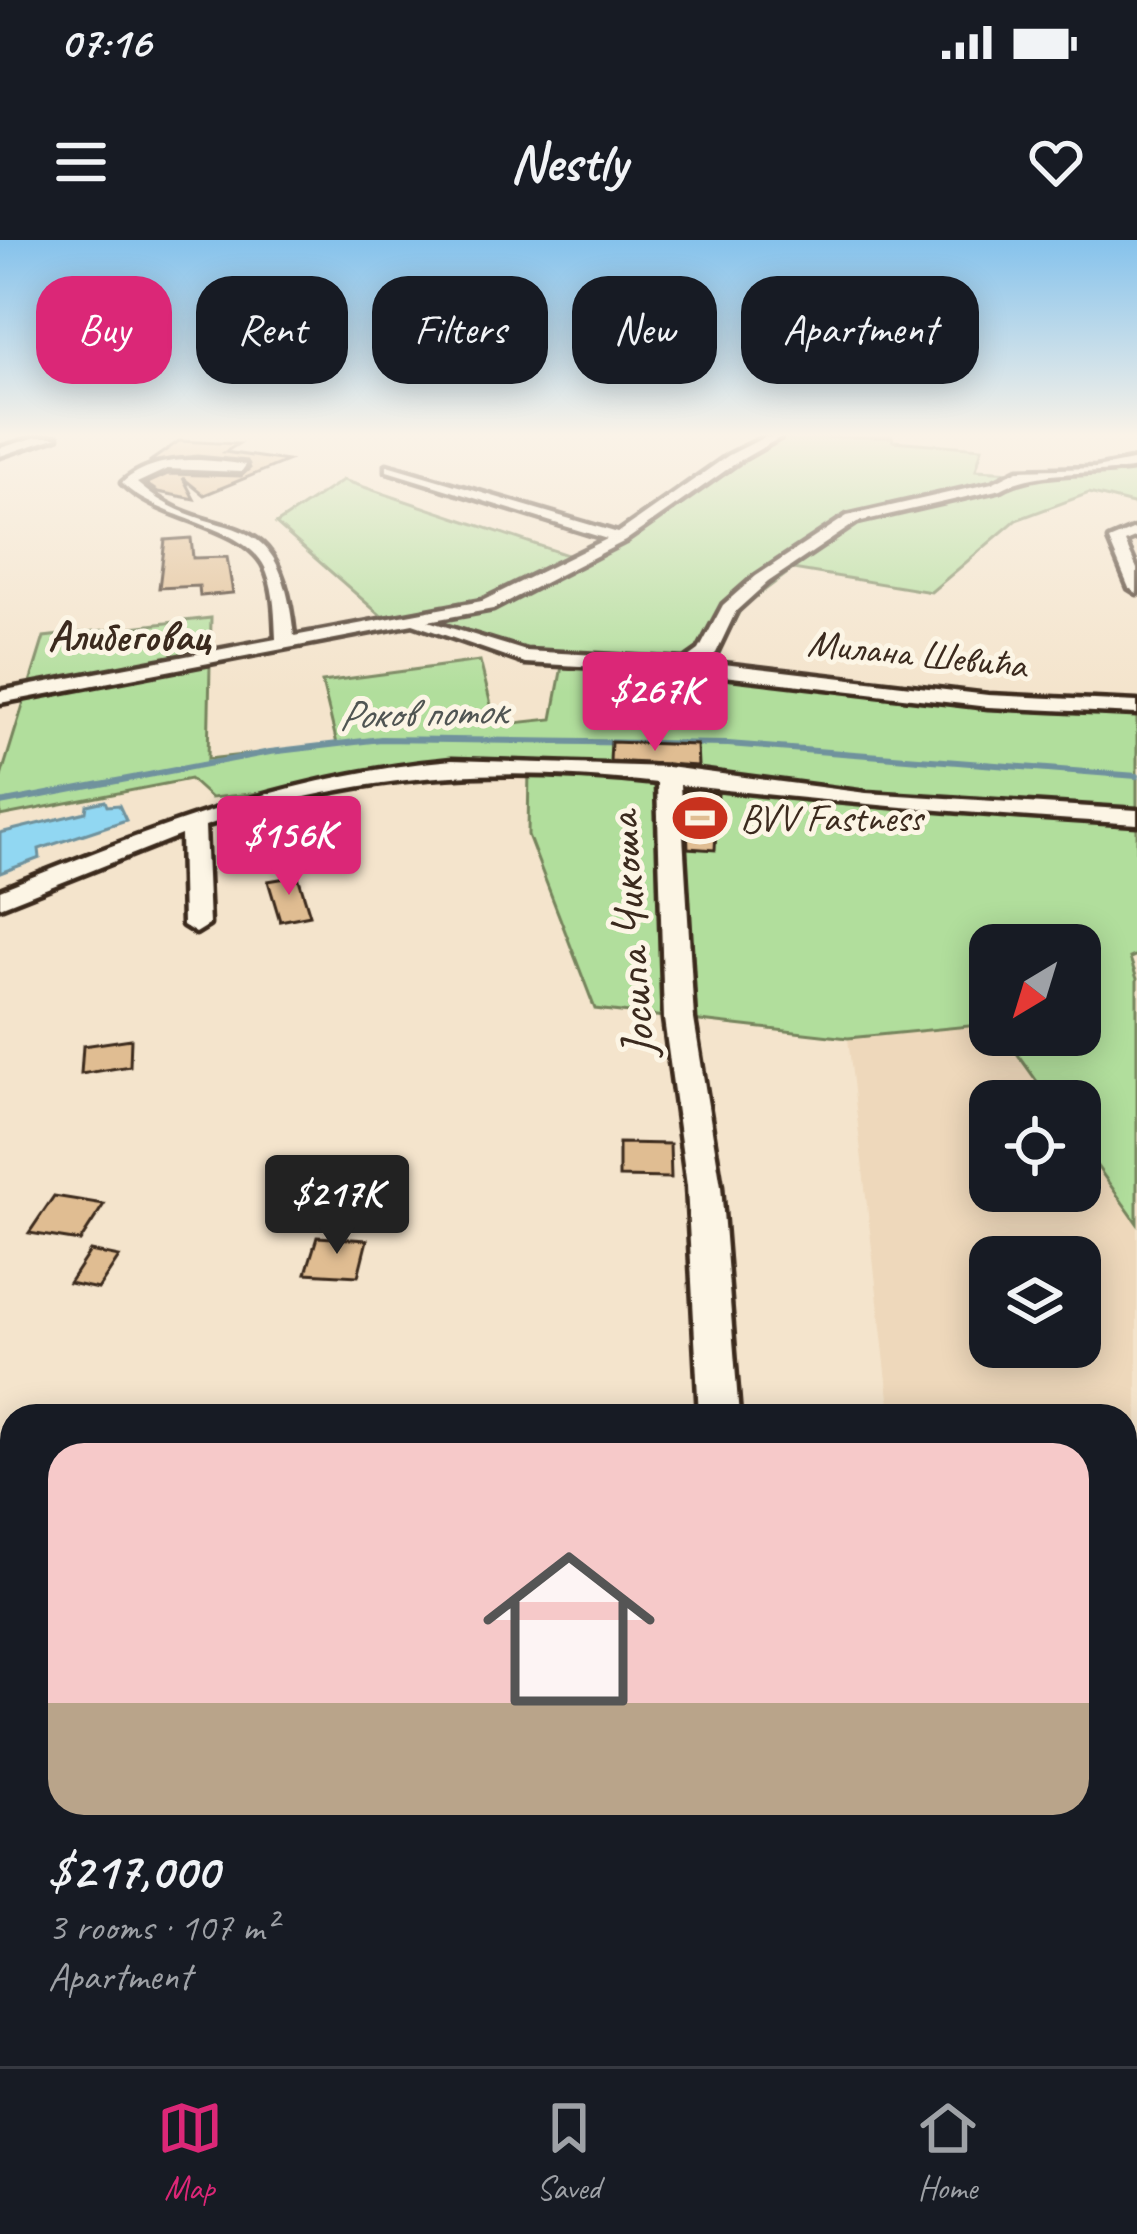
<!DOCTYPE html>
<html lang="en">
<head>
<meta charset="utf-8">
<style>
  :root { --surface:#171b24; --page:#20242c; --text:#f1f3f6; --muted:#9ea1a6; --line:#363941; --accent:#db2777 }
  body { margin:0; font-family:Caveat,sans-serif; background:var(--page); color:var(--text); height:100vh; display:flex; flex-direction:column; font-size:45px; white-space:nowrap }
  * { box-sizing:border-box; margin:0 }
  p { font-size:39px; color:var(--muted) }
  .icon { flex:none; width:66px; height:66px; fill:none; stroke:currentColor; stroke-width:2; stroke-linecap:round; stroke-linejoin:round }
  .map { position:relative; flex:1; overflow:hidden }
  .drawer { position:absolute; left:0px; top:1164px; width:1137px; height:663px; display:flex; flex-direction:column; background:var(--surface); border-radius:36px 36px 0 0; box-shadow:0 6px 30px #0003 }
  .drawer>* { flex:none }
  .guide { position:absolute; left:36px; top:36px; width:1065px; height:108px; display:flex; gap:24px }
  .needle { width:78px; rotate:218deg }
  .fabs { position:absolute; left:969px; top:684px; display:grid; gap:24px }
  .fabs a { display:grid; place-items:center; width:132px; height:132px; border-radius:24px; background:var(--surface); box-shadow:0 6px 30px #0003; font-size:60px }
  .price { position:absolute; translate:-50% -102px; padding:0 27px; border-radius:12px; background:var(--accent); color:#fff; font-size:39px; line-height:78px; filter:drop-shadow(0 3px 6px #0008) }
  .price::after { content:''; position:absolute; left:50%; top:72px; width:36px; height:27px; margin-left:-18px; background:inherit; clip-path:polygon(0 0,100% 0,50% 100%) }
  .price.active { background:#222; color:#fff }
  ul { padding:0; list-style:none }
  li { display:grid; align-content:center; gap:24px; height:636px; padding:0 48px }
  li+li { border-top:3px solid var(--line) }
  li span { display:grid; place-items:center; height:372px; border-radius:36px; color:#555 }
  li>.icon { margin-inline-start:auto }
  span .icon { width:216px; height:216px; fill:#fffc; stroke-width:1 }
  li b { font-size:51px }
  .chip { padding:0 42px; border-radius:36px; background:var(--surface); box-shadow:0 6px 30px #0003; font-size:42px; line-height:108px }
  .chip.active { background:var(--accent); color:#fff }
  .status { display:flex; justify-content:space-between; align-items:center; height:84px; padding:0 60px; background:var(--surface); direction:ltr }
  .status svg { height:33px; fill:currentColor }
  header { display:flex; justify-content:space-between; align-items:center; height:156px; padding:0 48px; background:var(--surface); font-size:54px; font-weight:700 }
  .tabs { display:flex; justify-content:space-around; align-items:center; height:168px; border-top:3px solid var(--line); background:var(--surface); font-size:33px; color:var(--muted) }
  .tabs a { display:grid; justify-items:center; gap:6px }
  .tabs .active { color:var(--accent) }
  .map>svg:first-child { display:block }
  .built { fill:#eed8bb; fill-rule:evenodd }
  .green { fill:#b1de9c; stroke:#76845d; stroke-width:3 }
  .water { fill:#91d7f2; stroke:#6f929d; stroke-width:3 }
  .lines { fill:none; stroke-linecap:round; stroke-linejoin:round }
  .stream { stroke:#6f929d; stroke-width:6 }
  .building { fill:#e0bd92; stroke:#3b2a1e; stroke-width:3 }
  .minor-casing { stroke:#3b2a1e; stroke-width:9 }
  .major-casing { stroke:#3b2a1e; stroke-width:9 }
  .minor { fill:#fcf5e5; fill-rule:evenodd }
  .major { fill:#fcf5e5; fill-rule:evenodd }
  .labels { text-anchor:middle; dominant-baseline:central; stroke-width:10; stroke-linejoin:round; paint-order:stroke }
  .far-street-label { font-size:39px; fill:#3b2a1e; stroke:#fcf5e5 }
  .far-poi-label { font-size:39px; fill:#3b2a1e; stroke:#fcf5e5; text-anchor:start }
  .far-neighbourhood-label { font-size:42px; font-weight:bold; fill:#3b2a1e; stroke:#fcf5e5 }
  .far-water-label { font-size:42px; font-style:italic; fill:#505553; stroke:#fcf5e5 }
  .street-label { font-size:48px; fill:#3b2a1e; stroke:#fcf5e5 }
</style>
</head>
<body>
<div class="status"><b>07:16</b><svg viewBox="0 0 49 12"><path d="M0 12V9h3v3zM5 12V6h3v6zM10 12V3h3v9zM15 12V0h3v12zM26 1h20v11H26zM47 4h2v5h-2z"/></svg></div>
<header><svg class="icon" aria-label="menu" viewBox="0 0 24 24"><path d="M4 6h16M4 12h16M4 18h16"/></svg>Nestly<svg class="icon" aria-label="heart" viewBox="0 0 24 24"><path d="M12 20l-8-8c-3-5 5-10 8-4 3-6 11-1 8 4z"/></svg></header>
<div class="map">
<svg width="1137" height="1826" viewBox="0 0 1137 1826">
  <rect width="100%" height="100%" fill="#f4e4cc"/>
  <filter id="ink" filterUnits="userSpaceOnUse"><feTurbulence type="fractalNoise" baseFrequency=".00833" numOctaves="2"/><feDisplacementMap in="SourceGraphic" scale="24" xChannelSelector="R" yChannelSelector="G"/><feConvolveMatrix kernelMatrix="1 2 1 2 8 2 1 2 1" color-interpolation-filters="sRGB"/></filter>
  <g filter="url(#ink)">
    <path class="built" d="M990,784V795H1004L1051,861H990V951H1080V902L1137,983V1286L1125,1284V1176H891L848,798ZM990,1017H1080V1107H990Z"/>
    <g class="green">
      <path d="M772,197H892L893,201L982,208L976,230L1053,234L1137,222V265L1089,253L1016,280L931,352L793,329L742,367L710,427L1137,471V715L1130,718L1137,739V983L1080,902V861H1051L1004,795H1080V705H990V784L848,798L595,769L528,595L529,527L211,558L190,539L0,576V540L44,397L211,378L208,519L337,504L322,442L480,421L496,485L552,479L563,421L498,415L419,382L387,381L276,284L343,240L576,318Z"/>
      <path d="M12,1275V1560L0,1566V1276Z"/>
      <path d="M1125,1343L1137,1344V1826H0V1639L12,1633V1815H1125Z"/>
    </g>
    <path class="water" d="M105,561L107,566L119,565L126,580L39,609L40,618L0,633V593L86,572L87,565Z"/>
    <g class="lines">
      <path class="stream" d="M0,563L270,512L381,499L728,504L1137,536"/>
    </g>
    <g class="building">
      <path d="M179,201L238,204L225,212L287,221L204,255L183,238L194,259L158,252L146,244L168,234L241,236L250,228L247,221L197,216L149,222Z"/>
      <path d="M191,298L193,318L227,317L233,353L200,356L199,346L159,348L165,300Z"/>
      <path d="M611,502L697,505L698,526L610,521Z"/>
      <path d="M685,550L718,554L715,610L688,608Z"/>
      <path d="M298,636L310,675L280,681L268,641Z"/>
      <path d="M131,799L130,826L81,834L83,806Z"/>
      <path d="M619,903L670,904L671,938L619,937Z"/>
      <path d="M54,956L104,964L80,1001L29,993Z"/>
      <path d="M317,997L367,1000L358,1036L306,1033Z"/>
      <path d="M90,1011L119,1017L98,1049L69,1043Z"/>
    </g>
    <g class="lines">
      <defs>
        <g id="minor">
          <path d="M37,197H57L0,216V208Z"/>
          <path d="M765,197H781L739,221L625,301L493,369L428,381L526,411L685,420L699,410L723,365L756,336L847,276L992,243L1018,230L1096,228L1137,220V228C1094,236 1039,228 1001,249L857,282L768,342L736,371L716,413L706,422L988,455L1137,462V474L988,467L689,432L525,423L413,384L0,463V451L276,399C275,377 275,353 267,332C250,284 159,282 122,243C155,213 205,219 246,225L241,232L167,229L137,243C217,313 279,249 294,396L482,361L607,299L387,231V225L618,293L729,215Z"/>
          <path d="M1137,288V297L1125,302L1137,329V353L1129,348L1109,300Z"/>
          <path d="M452,520L668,527L866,553L1137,570V584C984,575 832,562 680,545L694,779L721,946L739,1176H699L687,946L664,779L657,543C497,525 358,533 205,586L209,685L196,693L183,685L181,595L0,667V650C147,590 292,534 452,520Z"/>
          <path d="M12,1570V1624L0,1628V1575Z"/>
        </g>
        <g id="major">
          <path d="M12,1231V1283L0,1284V1232Z"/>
          <path d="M1125,1296L1137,1298V1354L1125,1352Z"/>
        </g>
      </defs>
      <use href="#minor" class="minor-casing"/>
      <use href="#major" class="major-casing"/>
      <use href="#minor" class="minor"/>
      <use href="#major" class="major"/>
    </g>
  </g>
  <linearGradient id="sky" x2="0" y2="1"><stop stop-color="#85c2ec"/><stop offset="0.43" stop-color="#faf3e8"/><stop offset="1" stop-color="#faf3e8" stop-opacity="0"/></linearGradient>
  <rect width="1137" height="453" fill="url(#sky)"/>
  <defs>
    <symbol id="stadium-bare" viewBox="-9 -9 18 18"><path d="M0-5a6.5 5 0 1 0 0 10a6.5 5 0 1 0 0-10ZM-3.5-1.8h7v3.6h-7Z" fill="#c8321e" stroke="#fcf5e5" stroke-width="2.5" paint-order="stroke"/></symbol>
  </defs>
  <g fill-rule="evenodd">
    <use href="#stadium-bare" x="662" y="540" width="76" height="76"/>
  </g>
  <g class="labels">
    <g class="far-street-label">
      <text transform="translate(917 414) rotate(6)">Милана Шевића</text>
    </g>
    <g class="far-poi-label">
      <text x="740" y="578">BVV Fastness</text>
    </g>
    <g class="far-neighbourhood-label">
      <text x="129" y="396">Алибеговац</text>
    </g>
    <g class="far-water-label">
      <text transform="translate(422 473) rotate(-2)">Роков поток</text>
    </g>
    <g class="street-label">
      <text transform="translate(630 695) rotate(-94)">Јосипа Чикоша</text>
    </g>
  </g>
</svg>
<div class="fabs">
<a><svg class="needle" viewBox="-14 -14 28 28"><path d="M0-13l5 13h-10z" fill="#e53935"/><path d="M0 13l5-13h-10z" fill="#9ea1a6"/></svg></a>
<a><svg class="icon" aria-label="locate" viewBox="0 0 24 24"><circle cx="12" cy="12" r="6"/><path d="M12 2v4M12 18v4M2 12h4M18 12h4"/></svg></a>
<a><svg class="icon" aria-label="layers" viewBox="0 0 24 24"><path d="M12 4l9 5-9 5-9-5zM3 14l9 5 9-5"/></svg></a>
</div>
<b class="price" style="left:655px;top:514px">$267K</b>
<b class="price" style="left:289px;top:658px">$156K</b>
<b class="price active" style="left:337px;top:1017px">$217K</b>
<div class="guide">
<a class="chip active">Buy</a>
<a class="chip">Rent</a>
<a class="chip">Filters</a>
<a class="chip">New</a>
<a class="chip">Apartment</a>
</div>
<section class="drawer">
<ul>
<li><span style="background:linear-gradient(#f6c9c9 70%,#b9a48a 0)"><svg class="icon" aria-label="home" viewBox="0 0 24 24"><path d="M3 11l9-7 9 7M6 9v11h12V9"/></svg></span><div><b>$217,000</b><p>3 rooms · 107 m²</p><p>Apartment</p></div></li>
</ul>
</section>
</div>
<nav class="tabs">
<a class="active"><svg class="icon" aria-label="map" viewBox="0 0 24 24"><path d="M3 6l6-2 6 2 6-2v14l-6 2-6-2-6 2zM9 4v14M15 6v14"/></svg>Map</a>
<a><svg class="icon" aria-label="saved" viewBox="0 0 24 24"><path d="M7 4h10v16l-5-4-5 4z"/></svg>Saved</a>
<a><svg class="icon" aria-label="home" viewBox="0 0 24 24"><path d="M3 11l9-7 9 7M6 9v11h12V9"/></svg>Home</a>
</nav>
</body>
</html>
